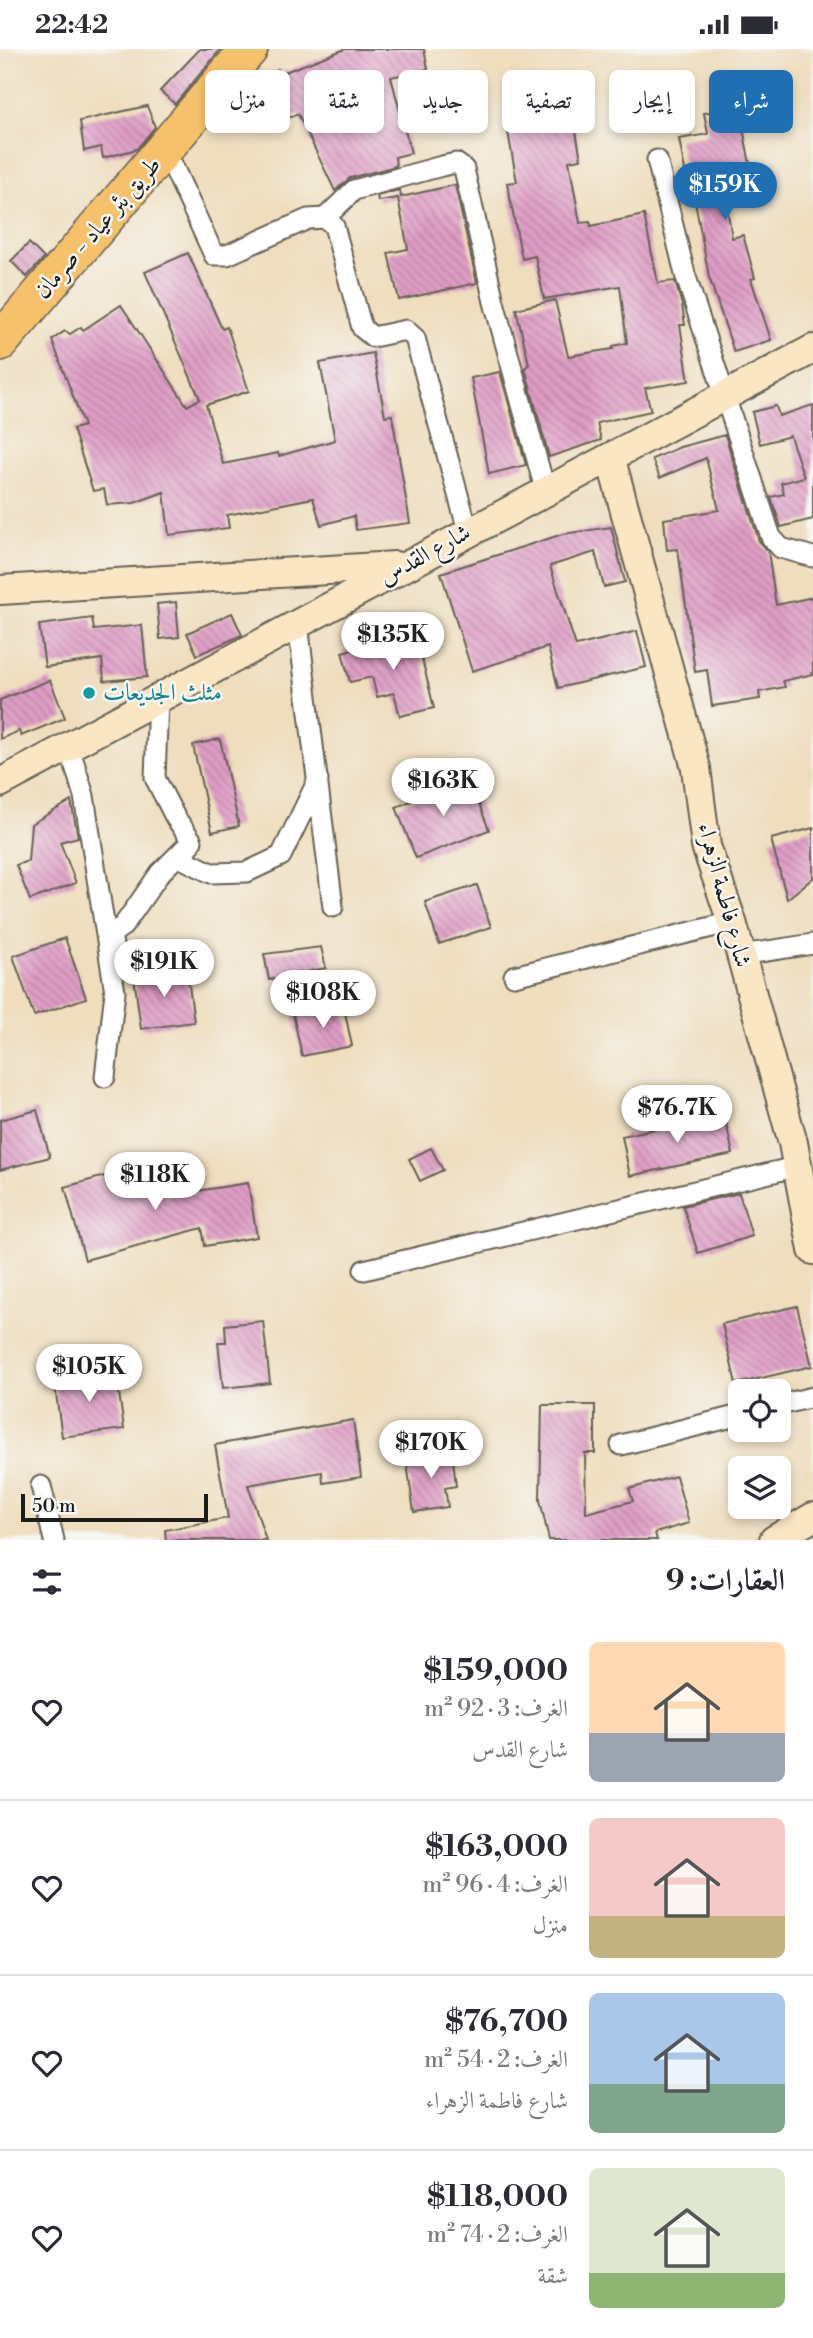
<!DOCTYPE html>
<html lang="ar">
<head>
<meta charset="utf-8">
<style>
  :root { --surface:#fff; --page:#f7f7f7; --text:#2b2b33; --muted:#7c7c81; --line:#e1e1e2; --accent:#1f6fb2 }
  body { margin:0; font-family:"Libre Bodoni",Amiri,serif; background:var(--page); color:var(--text); direction:rtl; height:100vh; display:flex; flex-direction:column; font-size:26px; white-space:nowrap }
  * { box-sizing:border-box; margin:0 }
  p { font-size:23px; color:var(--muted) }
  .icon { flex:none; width:38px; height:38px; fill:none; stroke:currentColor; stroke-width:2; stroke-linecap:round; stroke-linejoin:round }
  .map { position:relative; height:1491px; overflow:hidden; direction:ltr }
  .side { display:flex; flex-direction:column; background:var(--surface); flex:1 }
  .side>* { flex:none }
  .banner { position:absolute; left:21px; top:21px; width:772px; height:63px; direction:rtl; display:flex; gap:14px }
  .fabs { position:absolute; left:728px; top:1330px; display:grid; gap:14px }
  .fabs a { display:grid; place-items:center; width:63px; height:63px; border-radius:10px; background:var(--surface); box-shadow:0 4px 10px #0003; font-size:35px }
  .scale { position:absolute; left:21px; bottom:18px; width:187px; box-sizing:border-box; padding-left:7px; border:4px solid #1c1c1c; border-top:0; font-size:19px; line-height:24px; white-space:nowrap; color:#1c1c1c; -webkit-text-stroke:5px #f6f6f2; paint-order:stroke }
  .price { position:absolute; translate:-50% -60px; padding:0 16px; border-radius:24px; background:#fff; color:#222; font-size:23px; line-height:46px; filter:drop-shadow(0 2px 4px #0008) }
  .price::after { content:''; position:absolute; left:50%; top:42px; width:21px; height:16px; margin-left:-10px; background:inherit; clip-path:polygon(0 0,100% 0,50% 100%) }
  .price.current { background:var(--accent); color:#fff }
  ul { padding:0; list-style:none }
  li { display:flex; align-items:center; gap:21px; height:175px; padding:0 28px }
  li+li { border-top:2px solid var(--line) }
  li span { display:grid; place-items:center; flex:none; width:196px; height:140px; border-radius:10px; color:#555 }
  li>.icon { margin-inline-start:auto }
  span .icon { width:84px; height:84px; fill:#fffc; stroke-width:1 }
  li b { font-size:30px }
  h2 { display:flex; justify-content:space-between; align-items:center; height:84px; padding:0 28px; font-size:30px }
  .pill { padding:0 24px; border-radius:10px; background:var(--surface); box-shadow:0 4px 10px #0003; font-size:24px; line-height:63px }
  .pill.current { background:var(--accent); color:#fff }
  .status { display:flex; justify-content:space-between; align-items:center; height:49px; padding:0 35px; background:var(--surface); direction:ltr }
  .status svg { height:19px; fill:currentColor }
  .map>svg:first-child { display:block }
  .building { fill:url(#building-back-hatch) }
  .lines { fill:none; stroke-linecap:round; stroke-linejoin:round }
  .street-casing { stroke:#666054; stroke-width:23 }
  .secondary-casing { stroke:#666054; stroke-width:32 }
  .highway-casing { stroke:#666054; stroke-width:40 }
  .street { stroke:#fff; stroke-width:19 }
  .secondary { stroke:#fbe6c4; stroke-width:28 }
  .highway { stroke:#f5c16b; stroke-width:37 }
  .culture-dot { fill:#0f9aa8; stroke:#f6f6f2; stroke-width:2.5 }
  .labels { text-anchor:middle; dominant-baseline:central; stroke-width:5; stroke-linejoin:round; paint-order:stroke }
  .street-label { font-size:24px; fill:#1c1c1c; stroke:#f6f6f2 }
  .culture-label { font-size:24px; fill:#0d838f; stroke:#f6f6f2; text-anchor:start }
</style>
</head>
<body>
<div class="status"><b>22:42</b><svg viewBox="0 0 49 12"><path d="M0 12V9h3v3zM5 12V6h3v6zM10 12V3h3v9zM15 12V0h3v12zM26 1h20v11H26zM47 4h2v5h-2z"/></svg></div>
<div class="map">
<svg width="813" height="1491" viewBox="0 0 813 1491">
  <defs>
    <pattern id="building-back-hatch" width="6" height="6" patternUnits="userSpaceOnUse" patternTransform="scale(1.75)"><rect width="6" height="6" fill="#e09dc6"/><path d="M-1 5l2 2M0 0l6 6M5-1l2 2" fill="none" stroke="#b57fa0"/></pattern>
  </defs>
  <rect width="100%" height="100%" fill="#f6f6f2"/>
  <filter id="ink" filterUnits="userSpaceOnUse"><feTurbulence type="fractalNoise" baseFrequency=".0143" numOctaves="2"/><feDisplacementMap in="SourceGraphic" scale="14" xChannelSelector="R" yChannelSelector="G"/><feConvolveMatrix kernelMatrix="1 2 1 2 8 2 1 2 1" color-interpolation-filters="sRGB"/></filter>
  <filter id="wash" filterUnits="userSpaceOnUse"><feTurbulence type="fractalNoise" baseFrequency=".00686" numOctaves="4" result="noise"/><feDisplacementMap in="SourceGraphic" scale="28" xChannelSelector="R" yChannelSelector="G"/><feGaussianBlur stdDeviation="1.57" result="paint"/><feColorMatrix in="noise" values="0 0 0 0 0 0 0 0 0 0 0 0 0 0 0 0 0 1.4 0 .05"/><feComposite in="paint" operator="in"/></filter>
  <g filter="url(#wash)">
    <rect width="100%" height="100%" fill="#efddbd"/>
    <g id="blocks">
      <g class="building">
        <path d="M200,0H221L175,55L160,42Z"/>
        <path d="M345,0H424L428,20L391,28L411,104L395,108L396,117L350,129L335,142L298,65L268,77L252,79L240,61L278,20L282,24Z"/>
        <path d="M147,57L155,78L137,100L103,109L101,98L84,102L80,72Z"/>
        <path d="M739,58L755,141L725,146L732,189L743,186L755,229L751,230L771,291L734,303L709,228L692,136L688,137L679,90L708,85L704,64Z"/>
        <path d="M572,61L581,110L569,112L580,174L590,173L591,177L644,166L658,234L675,232L682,256L685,276H680L689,332L645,339L651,362L597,374L601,391L549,408L525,319L529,315L516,260L555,251L568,307L613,300V297L627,294L620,237L544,250L535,207L522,210L507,134L517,133L506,72Z"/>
        <path d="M455,136L477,234L399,251L388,204L408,200L398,149L378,152L377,147L400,141L401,148Z"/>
        <path d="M29,194L44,209L27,228L11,212Z"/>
        <path d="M188,204L222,280L227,278L249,342L206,356L223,415L278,404L279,407L335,391L320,314L373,304L385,367L392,366L410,474L356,481L354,467L321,476L313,449L227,466L229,479L169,486L164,443L134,454L107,456L104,440L93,442L73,380L84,377L52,291L65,282L70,285L81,278L83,281L121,256L187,357L200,350L145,223Z"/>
        <path d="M500,323L526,416L489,425L471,329Z"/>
        <path d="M813,356V470L781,478L771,448L784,445L781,434L804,428L790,387L760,395L752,363L776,357L779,367Z"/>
        <path d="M725,386L759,492L768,502L776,556L813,548V625L783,632L785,638L759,643L760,650L712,657L707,621L695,623L678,500L667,501L664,470L719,461L706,409L660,429L652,410L680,398Z"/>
        <path d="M611,478L625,533L604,538L595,503L550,517L576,597L637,582L646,618L558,639L548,598L472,622L441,524L563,485Z"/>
        <path d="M176,553L179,588L160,590L157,555Z"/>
        <path d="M232,564L242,586L197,606L187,584Z"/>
        <path d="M92,569L94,581L142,576L147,628L104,632L102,610L45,618L39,576Z"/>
        <path d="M416,585L434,659L400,667L394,644L377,648L372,628L350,633L342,603Z"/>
        <path d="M50,631L65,669L21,687L19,682L0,690V651Z"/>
        <path d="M220,690L239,777L212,783L193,696Z"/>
        <path d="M469,729L489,781L416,809L396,758Z"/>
        <path d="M71,752L78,788L60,793L76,834L30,851L16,816L28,812L31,775Z"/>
        <path d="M813,779V829L787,850L771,790Z"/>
        <path d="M477,836L491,878L439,895L425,853Z"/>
        <path d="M65,889L86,949L34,967L13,907Z"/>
        <path d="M321,898L326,919L269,931L264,905Z"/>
        <path d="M187,921L194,973L141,980L134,928Z"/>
        <path d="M343,954L352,997L302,1007L293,965Z"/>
        <path d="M37,1061L50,1108L0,1121V1071Z"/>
        <path d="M724,1065L733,1105L630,1127L622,1087Z"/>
        <path d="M431,1099L443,1121L420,1132L409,1110Z"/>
        <path d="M156,1113L165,1147L248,1134L257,1188L205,1197L202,1179L85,1211L65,1138Z"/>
        <path d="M739,1144L752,1187L698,1204L683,1157Z"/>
        <path d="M797,1257L812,1317L736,1335L722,1275Z"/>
        <path d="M263,1272L270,1334L223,1339L218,1293H226L225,1276Z"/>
        <path d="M116,1322L124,1380L62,1388L54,1330Z"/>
        <path d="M542,1356H595V1404H585L586,1464L633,1452L629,1440L676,1427L689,1474L655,1484L657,1491H549L540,1451Z"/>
        <path d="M353,1371L361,1428L323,1434L322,1423L248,1436L266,1491H166L165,1481L228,1469L215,1396Z"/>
        <path d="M452,1402L456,1437L445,1439L448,1458L414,1463L406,1408Z"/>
      </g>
    </g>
  </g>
  <g filter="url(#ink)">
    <use href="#blocks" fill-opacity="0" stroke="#666054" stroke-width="2"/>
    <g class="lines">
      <defs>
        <g id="street">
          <path d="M165,100L214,206H227L308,170L325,169L334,177L362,279L373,288L406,281L415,289L468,482"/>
          <path d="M657,111L685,225L771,488L781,499L813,508"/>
          <path d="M325,169L354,141L442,117L456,114L464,120L494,253L546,444"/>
          <path d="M298,575L333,858"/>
          <path d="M69,697L84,747L115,943L105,1028"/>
          <path d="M191,793L183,810L211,824L247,823L281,807L318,731"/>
          <path d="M114,902L111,885L123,877L160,824L192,792L175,768L155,729L158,650"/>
          <path d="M741,906L813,895"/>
          <path d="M514,927L732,873"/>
          <path d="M364,1221L795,1118"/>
          <path d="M779,1356L813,1348"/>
          <path d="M621,1396L740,1366"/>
          <path d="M41,1437L54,1491"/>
        </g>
        <g id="secondary">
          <path d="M611,411L696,719L706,797L732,873L793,1094L813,1201"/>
          <path d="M0,541L395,517"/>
          <path d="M0,734L813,300"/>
          <path d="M774,1491L813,1468"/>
        </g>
        <path id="highway" d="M0,293L249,0"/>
      </defs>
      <use href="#street" class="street-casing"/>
      <use href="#secondary" class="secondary-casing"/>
      <use href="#highway" class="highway-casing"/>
      <use href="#street" class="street"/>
      <use href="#secondary" class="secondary"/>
      <use href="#highway" class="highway"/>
    </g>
  </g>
  <circle class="culture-dot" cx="89" cy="644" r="7"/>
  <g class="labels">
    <g class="street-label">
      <text transform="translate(98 179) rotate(-49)">طريق بئر عياد - صرمان</text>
      <text transform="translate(425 506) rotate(-29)">شارع القدس</text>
      <text transform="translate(724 846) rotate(75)">شارع فاطمة الزهراء</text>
    </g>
    <g class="culture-label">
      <text x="103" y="644">مثلث الجديعات</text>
    </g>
  </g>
</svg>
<div class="fabs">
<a><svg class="icon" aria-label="locate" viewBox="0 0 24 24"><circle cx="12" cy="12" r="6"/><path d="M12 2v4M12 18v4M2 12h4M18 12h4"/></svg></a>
<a><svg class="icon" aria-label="layers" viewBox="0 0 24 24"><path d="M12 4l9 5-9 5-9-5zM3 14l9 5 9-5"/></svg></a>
</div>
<div class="scale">50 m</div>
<b class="price current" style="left:725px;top:173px">$159K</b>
<b class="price" style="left:393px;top:623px">$135K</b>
<b class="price" style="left:443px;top:769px">$163K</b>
<b class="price" style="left:164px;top:950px">$191K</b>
<b class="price" style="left:323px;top:981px">$108K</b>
<b class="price" style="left:677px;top:1096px">$76.7K</b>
<b class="price" style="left:155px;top:1163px">$118K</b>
<b class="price" style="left:89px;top:1355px">$105K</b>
<b class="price" style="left:431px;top:1431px">$170K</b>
<div class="banner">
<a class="pill current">شراء</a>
<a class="pill">إيجار</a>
<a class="pill">تصفية</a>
<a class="pill">جديد</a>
<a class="pill">شقة</a>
<a class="pill">منزل</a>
</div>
</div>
<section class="side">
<h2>العقارات: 9<svg class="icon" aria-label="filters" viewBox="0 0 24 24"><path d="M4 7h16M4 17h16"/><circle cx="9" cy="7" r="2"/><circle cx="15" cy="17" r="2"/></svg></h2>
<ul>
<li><span style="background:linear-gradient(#ffd9b3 65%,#9aa5b1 0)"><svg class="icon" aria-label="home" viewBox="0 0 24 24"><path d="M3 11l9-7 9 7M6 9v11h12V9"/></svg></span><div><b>$159,000</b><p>الغرف: 3 · 92 m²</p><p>شارع القدس</p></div><svg class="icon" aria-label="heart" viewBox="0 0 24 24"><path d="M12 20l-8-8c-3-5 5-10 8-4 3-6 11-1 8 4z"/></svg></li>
<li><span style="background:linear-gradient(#f6c9c9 70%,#c2b280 0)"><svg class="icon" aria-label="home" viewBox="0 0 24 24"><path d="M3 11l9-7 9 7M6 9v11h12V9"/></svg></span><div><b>$163,000</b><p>الغرف: 4 · 96 m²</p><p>منزل</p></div><svg class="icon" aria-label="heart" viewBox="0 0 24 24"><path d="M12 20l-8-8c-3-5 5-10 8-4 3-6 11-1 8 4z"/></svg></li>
<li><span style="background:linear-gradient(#a9c7e8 65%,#7fa58c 0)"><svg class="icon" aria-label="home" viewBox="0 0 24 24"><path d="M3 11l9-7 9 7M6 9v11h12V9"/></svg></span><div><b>$76,700</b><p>الغرف: 2 · 54 m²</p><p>شارع فاطمة الزهراء</p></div><svg class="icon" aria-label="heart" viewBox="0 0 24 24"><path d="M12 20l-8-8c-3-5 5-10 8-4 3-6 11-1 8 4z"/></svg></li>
<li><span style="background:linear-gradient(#dfe7d0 75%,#8fb573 0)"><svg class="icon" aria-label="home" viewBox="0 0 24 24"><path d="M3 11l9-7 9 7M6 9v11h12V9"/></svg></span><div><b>$118,000</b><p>الغرف: 2 · 74 m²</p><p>شقة</p></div><svg class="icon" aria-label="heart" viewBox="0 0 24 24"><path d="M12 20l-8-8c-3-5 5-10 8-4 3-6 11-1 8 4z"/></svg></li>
</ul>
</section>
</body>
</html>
